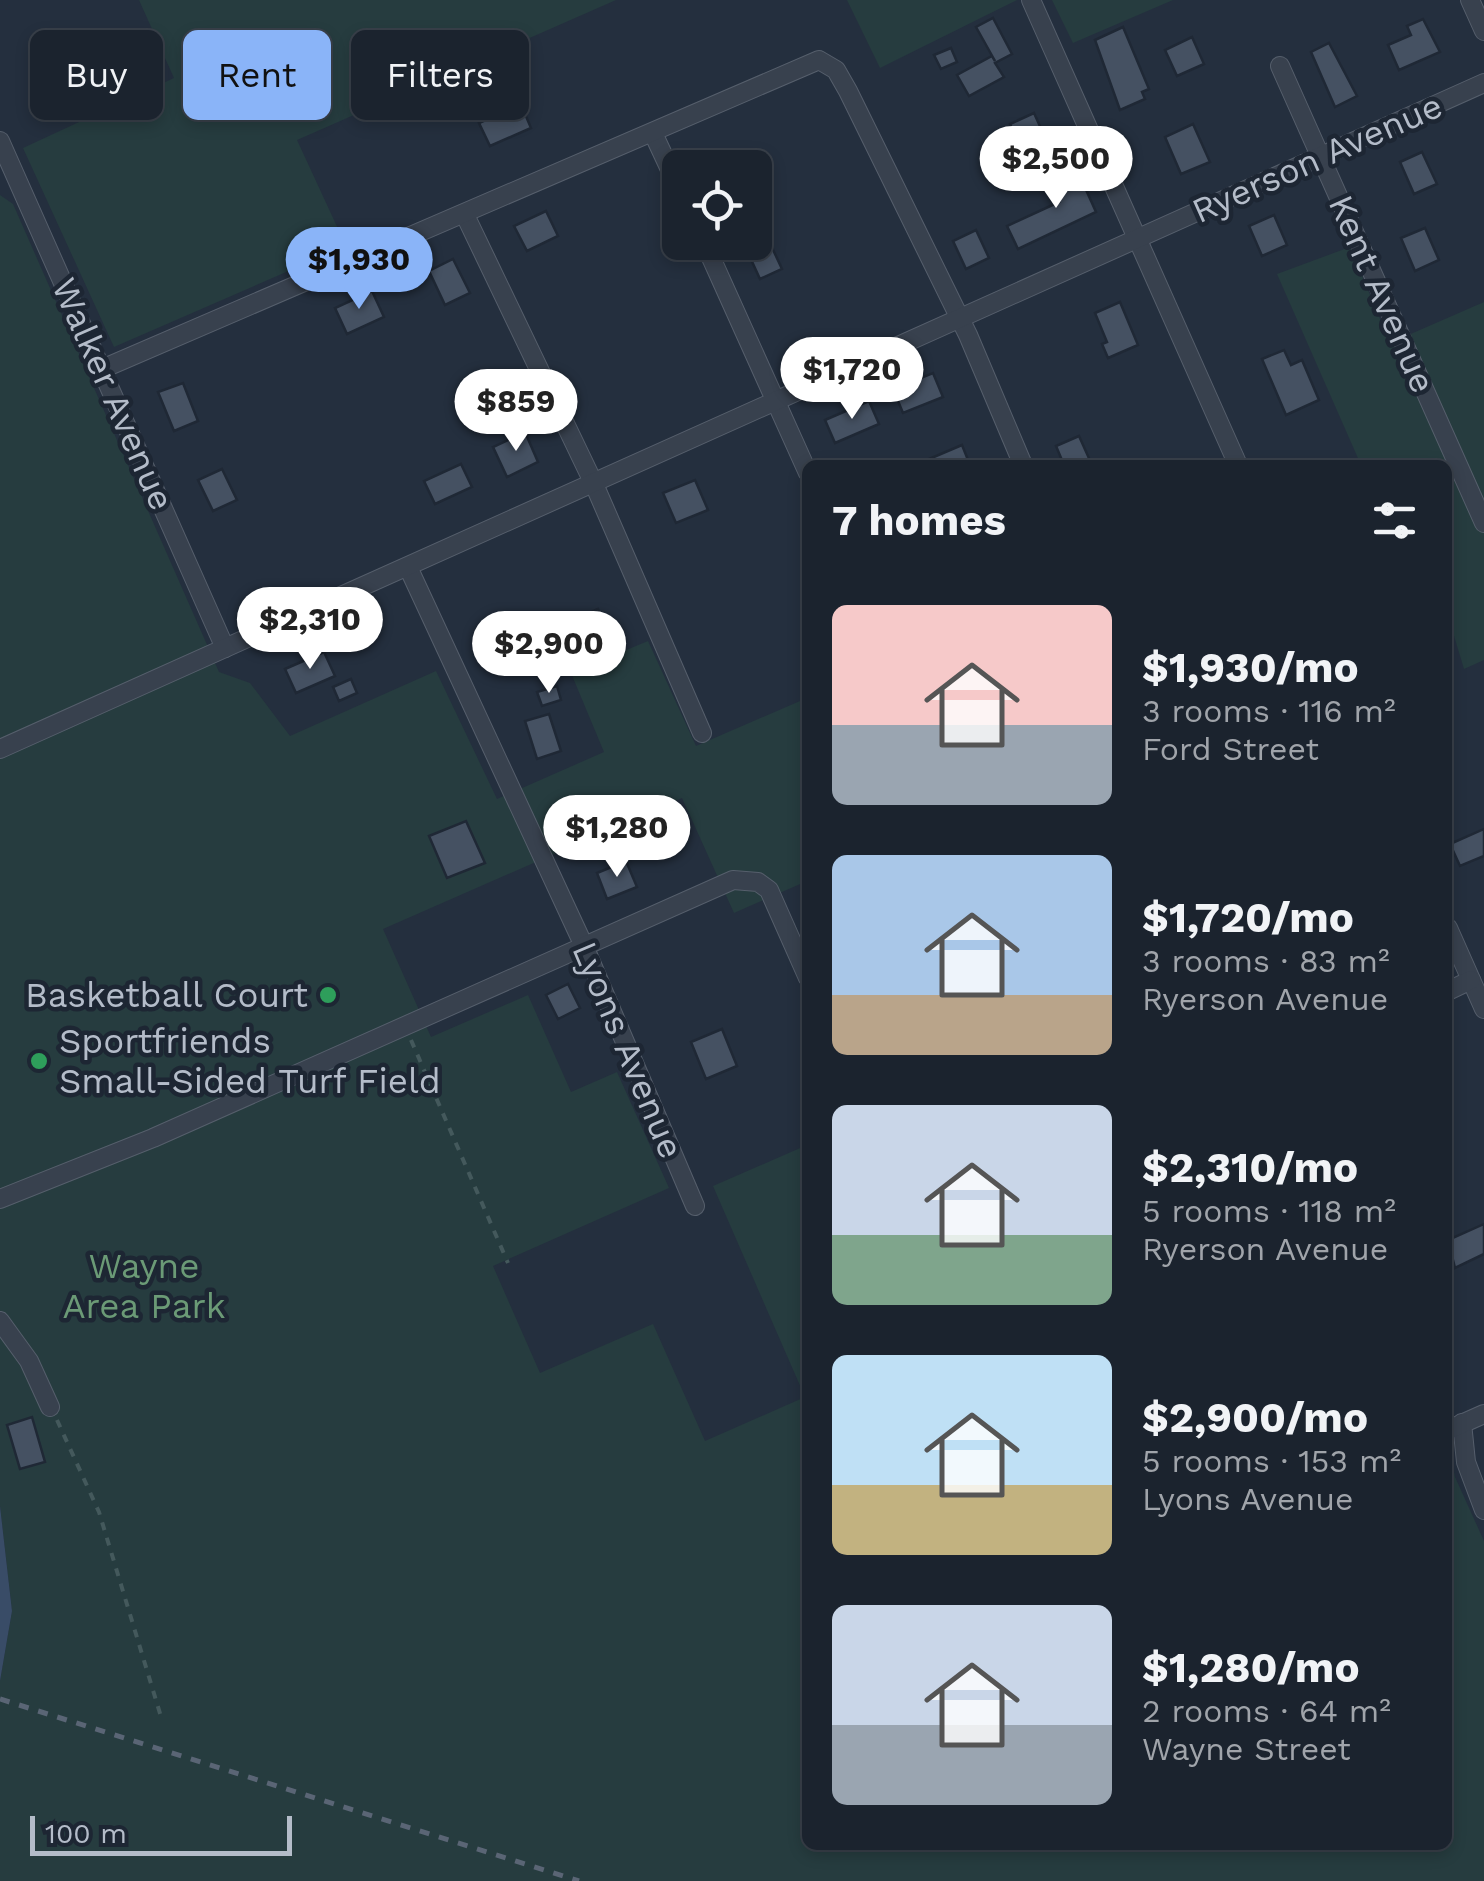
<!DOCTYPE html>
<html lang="en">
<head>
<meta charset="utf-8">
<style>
  :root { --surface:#1b232e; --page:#242b36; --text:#f1f3f6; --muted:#a0a4aa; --line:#39404a; --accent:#8ab4f8 }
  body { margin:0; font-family:"Work Sans",sans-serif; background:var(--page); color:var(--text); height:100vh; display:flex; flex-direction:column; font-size:38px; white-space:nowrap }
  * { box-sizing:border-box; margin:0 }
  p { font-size:32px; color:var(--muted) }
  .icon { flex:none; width:55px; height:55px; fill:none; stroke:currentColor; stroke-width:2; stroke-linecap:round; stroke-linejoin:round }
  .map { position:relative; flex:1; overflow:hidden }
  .details { position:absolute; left:802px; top:460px; width:650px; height:1390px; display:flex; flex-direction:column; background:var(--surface); border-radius:15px; box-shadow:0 5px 15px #0003,0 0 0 2px var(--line) }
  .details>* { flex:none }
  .top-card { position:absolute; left:30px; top:30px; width:622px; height:90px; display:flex; gap:20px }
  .tools { position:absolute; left:662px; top:150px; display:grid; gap:20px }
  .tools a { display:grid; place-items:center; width:110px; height:110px; border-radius:15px; background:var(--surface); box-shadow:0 5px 15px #0003,0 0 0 2px var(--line); font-size:50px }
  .scale { position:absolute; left:30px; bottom:25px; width:262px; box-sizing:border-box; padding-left:10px; border:5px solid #b4bcc9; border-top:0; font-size:28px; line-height:35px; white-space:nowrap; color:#b4bcc9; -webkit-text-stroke:8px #1d2633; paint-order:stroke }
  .price { position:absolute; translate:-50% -85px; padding:0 22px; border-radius:35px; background:#fff; color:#222; font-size:32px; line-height:65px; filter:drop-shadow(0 2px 5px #0008) }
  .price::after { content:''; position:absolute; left:50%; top:60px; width:30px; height:22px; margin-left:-15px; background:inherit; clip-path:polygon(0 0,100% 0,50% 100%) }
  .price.on { background:var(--accent); color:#111 }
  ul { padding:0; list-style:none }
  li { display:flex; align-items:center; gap:30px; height:250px; padding:0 30px }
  li span { display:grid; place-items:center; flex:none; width:280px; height:200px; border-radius:15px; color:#555 }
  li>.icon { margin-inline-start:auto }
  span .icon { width:120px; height:120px; fill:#fffc; stroke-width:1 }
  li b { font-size:42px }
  h2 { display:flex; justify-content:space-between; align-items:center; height:120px; padding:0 30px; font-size:42px }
  .pill { padding:0 35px; border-radius:15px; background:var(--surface); box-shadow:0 5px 15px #0003,0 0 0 2px var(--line); font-size:35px; line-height:90px }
  .pill.on { background:var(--accent); color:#111 }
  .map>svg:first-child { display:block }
  .green { fill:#263c3f }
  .water { fill:#394c67 }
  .building { fill:#455162; stroke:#1f2835; stroke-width:2.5 }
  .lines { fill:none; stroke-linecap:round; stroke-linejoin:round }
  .minor-casing { stroke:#565f6c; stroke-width:20 }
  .path { stroke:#44595c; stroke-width:4; stroke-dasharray:8 8; stroke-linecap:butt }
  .minor { stroke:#38414e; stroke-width:18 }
  .rail { stroke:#5a6575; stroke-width:5; stroke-dasharray:10 10; stroke-linecap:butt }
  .leisure-dot { fill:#2e9e5b; stroke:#1d2633; stroke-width:4 }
  .labels { text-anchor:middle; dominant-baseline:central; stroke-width:9; stroke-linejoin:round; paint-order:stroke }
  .street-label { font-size:35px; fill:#b4bcc9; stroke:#1d2633 }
  .poi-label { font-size:35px; fill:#b4bcc9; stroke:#1d2633; text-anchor:end }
  .park-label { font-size:35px; fill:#6b9a76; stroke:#1d2633 }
</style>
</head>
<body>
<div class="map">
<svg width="1484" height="1881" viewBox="0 0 1484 1881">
  <rect width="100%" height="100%" fill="#242f3e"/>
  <g class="green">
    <path d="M139,0H616L297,140L346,246L114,347L23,148L174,78Z"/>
    <path d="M847,0H1017L880,68Z"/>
    <path d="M1052,0H1173L1073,43Z"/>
    <path d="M0,195L13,204L219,672L250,683L290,736L436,671L497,799L604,752L571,673L648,641L696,746L807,698V881L734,913L682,798L383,929L431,1037L528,995L571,1092L617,1072L669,1188L493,1266L540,1373L653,1324L705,1441L805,1397L713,1186L807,1145L808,1845H1448V1442L1455,1477L1484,1541V1881H0V1681L12,1611L0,1506Z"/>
    <path d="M1350,247L1390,343L1484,302V660L1464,669L1448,616V465H1361L1277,274Z"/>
  </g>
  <path class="water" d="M0,1506L12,1611L0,1681Z"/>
  <g class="building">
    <path d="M993,18L1012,54L995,63L1004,77L969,96L957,75L992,56L995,61L976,27Z"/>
    <path d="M1423,19L1440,52L1399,70L1388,45L1411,35L1407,26Z"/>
    <path d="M1123,27L1149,89L1142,92L1145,99L1120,110L1095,40Z"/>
    <path d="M1192,37L1204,64L1177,76L1165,50Z"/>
    <path d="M1329,43L1357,96L1335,107L1311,52Z"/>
    <path d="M951,48L957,62L941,69L934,55Z"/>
    <path d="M517,95L531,128L490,146L479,123L506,111L502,101Z"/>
    <path d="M1034,113L1052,153L1028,164L1010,124Z"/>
    <path d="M1193,124L1210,162L1181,174L1165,137Z"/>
    <path d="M1422,152L1437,184L1414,194L1400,162Z"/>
    <path d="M1074,163L1096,212L1018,249L1007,226L1059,202L1056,195L1065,190L1057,170Z"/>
    <path d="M546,211L558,236L527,251L514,226Z"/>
    <path d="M755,211L782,269L760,279L743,242H755Z"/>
    <path d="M1274,215L1287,245L1262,256L1249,226Z"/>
    <path d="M1425,228L1439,260L1415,271L1401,238Z"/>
    <path d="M976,230L989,258L966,269L953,241Z"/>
    <path d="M453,259L470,293L445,305L429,271Z"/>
    <path d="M372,291L384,317L347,334L335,308Z"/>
    <path d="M1120,302L1138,345L1108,358L1102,344L1107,342L1095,313Z"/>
    <path d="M1284,350L1291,365L1302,360L1319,400L1286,415L1262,359Z"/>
    <path d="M933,373L943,397L903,413L893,389Z"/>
    <path d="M183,383L198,421L174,431L158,392Z"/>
    <path d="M869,401L879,424L835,443L825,420Z"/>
    <path d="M525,432L538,462L507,477L493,447Z"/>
    <path d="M1079,436L1092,465H1064L1056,446Z"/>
    <path d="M962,445L970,465H915Z"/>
    <path d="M461,464L472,487L435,504L424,481Z"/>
    <path d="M222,469L237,500L213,511L198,480Z"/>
    <path d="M695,480L708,510L676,523L663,493Z"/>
    <path d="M598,609L613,643L584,656L569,622Z"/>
    <path d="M324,652L335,676L296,693L285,669Z"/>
    <path d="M351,679L357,693L339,701L333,687Z"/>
    <path d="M557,686L561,700L542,706L537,692Z"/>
    <path d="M549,714L561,751L537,759L525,721Z"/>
    <path d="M466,821L485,863L447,878L429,836Z"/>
    <path d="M1484,829V856L1460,866L1450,844Z"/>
    <path d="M626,861L637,887L607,899L597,873Z"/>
    <path d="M568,984L580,1008L558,1019L546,995Z"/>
    <path d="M722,1029L737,1066L706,1079L691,1042Z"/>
    <path d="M1484,1224V1254L1455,1268L1448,1240Z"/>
    <path d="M32,1417L45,1462L20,1469L7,1425Z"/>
  </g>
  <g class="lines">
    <defs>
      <g id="minor">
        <path d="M1031,0L1238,465"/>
        <path d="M1470,0L1484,31"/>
        <path d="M1280,66L1484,523"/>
        <path d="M653,133L680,191"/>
        <path d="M0,141L225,648"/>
        <path d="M465,215L594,484L702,733"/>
        <path d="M704,242L808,473"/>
        <path d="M102,369L819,60L836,70L848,91L968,335L1023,465"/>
        <path d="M408,567L584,946L695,1206"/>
        <path d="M0,749L1484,83"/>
        <path d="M1448,928L1484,1009"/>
        <path d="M1448,991L1471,980"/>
        <path d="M0,1199L153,1138L733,880L758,882L769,890L808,978"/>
        <path d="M0,1321L29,1361L50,1407"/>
        <path d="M1462,1423L1466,1462L1484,1510"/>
        <path d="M1448,1430L1484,1414"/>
      </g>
    </defs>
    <use href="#minor" class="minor-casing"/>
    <g class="path">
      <path d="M411,1040L508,1263"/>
      <path d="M57,1420L99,1512L162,1720"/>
    </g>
    <use href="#minor" class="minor"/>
    <path class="rail" d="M0,1699L579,1881"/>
  </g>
  <g class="leisure-dot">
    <circle cx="328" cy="995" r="10"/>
    <circle cx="39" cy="1061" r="10"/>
  </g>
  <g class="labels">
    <g class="street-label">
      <text transform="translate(1317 158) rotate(-24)">Ryerson Avenue</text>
      <text transform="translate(1382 294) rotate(66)">Kent Avenue</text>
      <text transform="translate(113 394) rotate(66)">Walker Avenue</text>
      <text transform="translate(628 1050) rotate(67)">Lyons Avenue</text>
    </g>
    <g class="poi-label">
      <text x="308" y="995">Basketball Court</text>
      <text x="59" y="1041" text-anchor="start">Sportfriends<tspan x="59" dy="40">Small-Sided Turf Field</tspan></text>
    </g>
    <g class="park-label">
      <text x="144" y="1266">Wayne<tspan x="144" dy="40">Area Park</tspan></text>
    </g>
  </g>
</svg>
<div class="tools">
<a><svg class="icon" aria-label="locate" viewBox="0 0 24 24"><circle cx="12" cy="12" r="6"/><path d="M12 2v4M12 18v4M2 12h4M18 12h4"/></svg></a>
</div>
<div class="scale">100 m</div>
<b class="price" style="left:1056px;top:211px">$2,500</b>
<b class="price on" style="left:359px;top:312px">$1,930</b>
<b class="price" style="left:852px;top:422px">$1,720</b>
<b class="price" style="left:516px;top:454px">$859</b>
<b class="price" style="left:310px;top:672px">$2,310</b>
<b class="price" style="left:549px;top:696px">$2,900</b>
<b class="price" style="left:617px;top:880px">$1,280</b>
<div class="top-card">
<a class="pill">Buy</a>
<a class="pill on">Rent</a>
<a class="pill">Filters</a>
</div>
<section class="details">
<h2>7 homes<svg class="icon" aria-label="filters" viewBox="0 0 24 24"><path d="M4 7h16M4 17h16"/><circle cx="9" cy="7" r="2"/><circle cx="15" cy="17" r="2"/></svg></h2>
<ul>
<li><span style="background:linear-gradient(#f6c9c9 60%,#9aa5b1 0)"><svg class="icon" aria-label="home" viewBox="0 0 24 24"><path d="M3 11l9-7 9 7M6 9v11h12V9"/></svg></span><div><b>$1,930/mo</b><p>3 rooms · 116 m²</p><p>Ford Street</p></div></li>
<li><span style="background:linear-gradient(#a9c7e8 70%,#b9a48a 0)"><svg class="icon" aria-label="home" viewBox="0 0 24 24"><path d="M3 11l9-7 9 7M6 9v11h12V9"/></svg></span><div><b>$1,720/mo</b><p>3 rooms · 83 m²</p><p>Ryerson Avenue</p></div></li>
<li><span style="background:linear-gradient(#c9d6e8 65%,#7fa58c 0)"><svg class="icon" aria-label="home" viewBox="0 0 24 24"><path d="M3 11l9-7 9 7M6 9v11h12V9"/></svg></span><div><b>$2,310/mo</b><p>5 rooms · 118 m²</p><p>Ryerson Avenue</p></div></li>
<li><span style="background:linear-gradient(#bfe0f5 65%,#c2b280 0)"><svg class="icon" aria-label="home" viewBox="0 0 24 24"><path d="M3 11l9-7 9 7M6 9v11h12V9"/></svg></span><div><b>$2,900/mo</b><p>5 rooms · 153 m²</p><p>Lyons Avenue</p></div></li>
<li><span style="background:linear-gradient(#c9d6e8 60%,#9aa5b1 0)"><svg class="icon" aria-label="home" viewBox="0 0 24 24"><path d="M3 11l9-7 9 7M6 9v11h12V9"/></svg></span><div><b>$1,280/mo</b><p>2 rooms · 64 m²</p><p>Wayne Street</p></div></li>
</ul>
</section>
</div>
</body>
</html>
